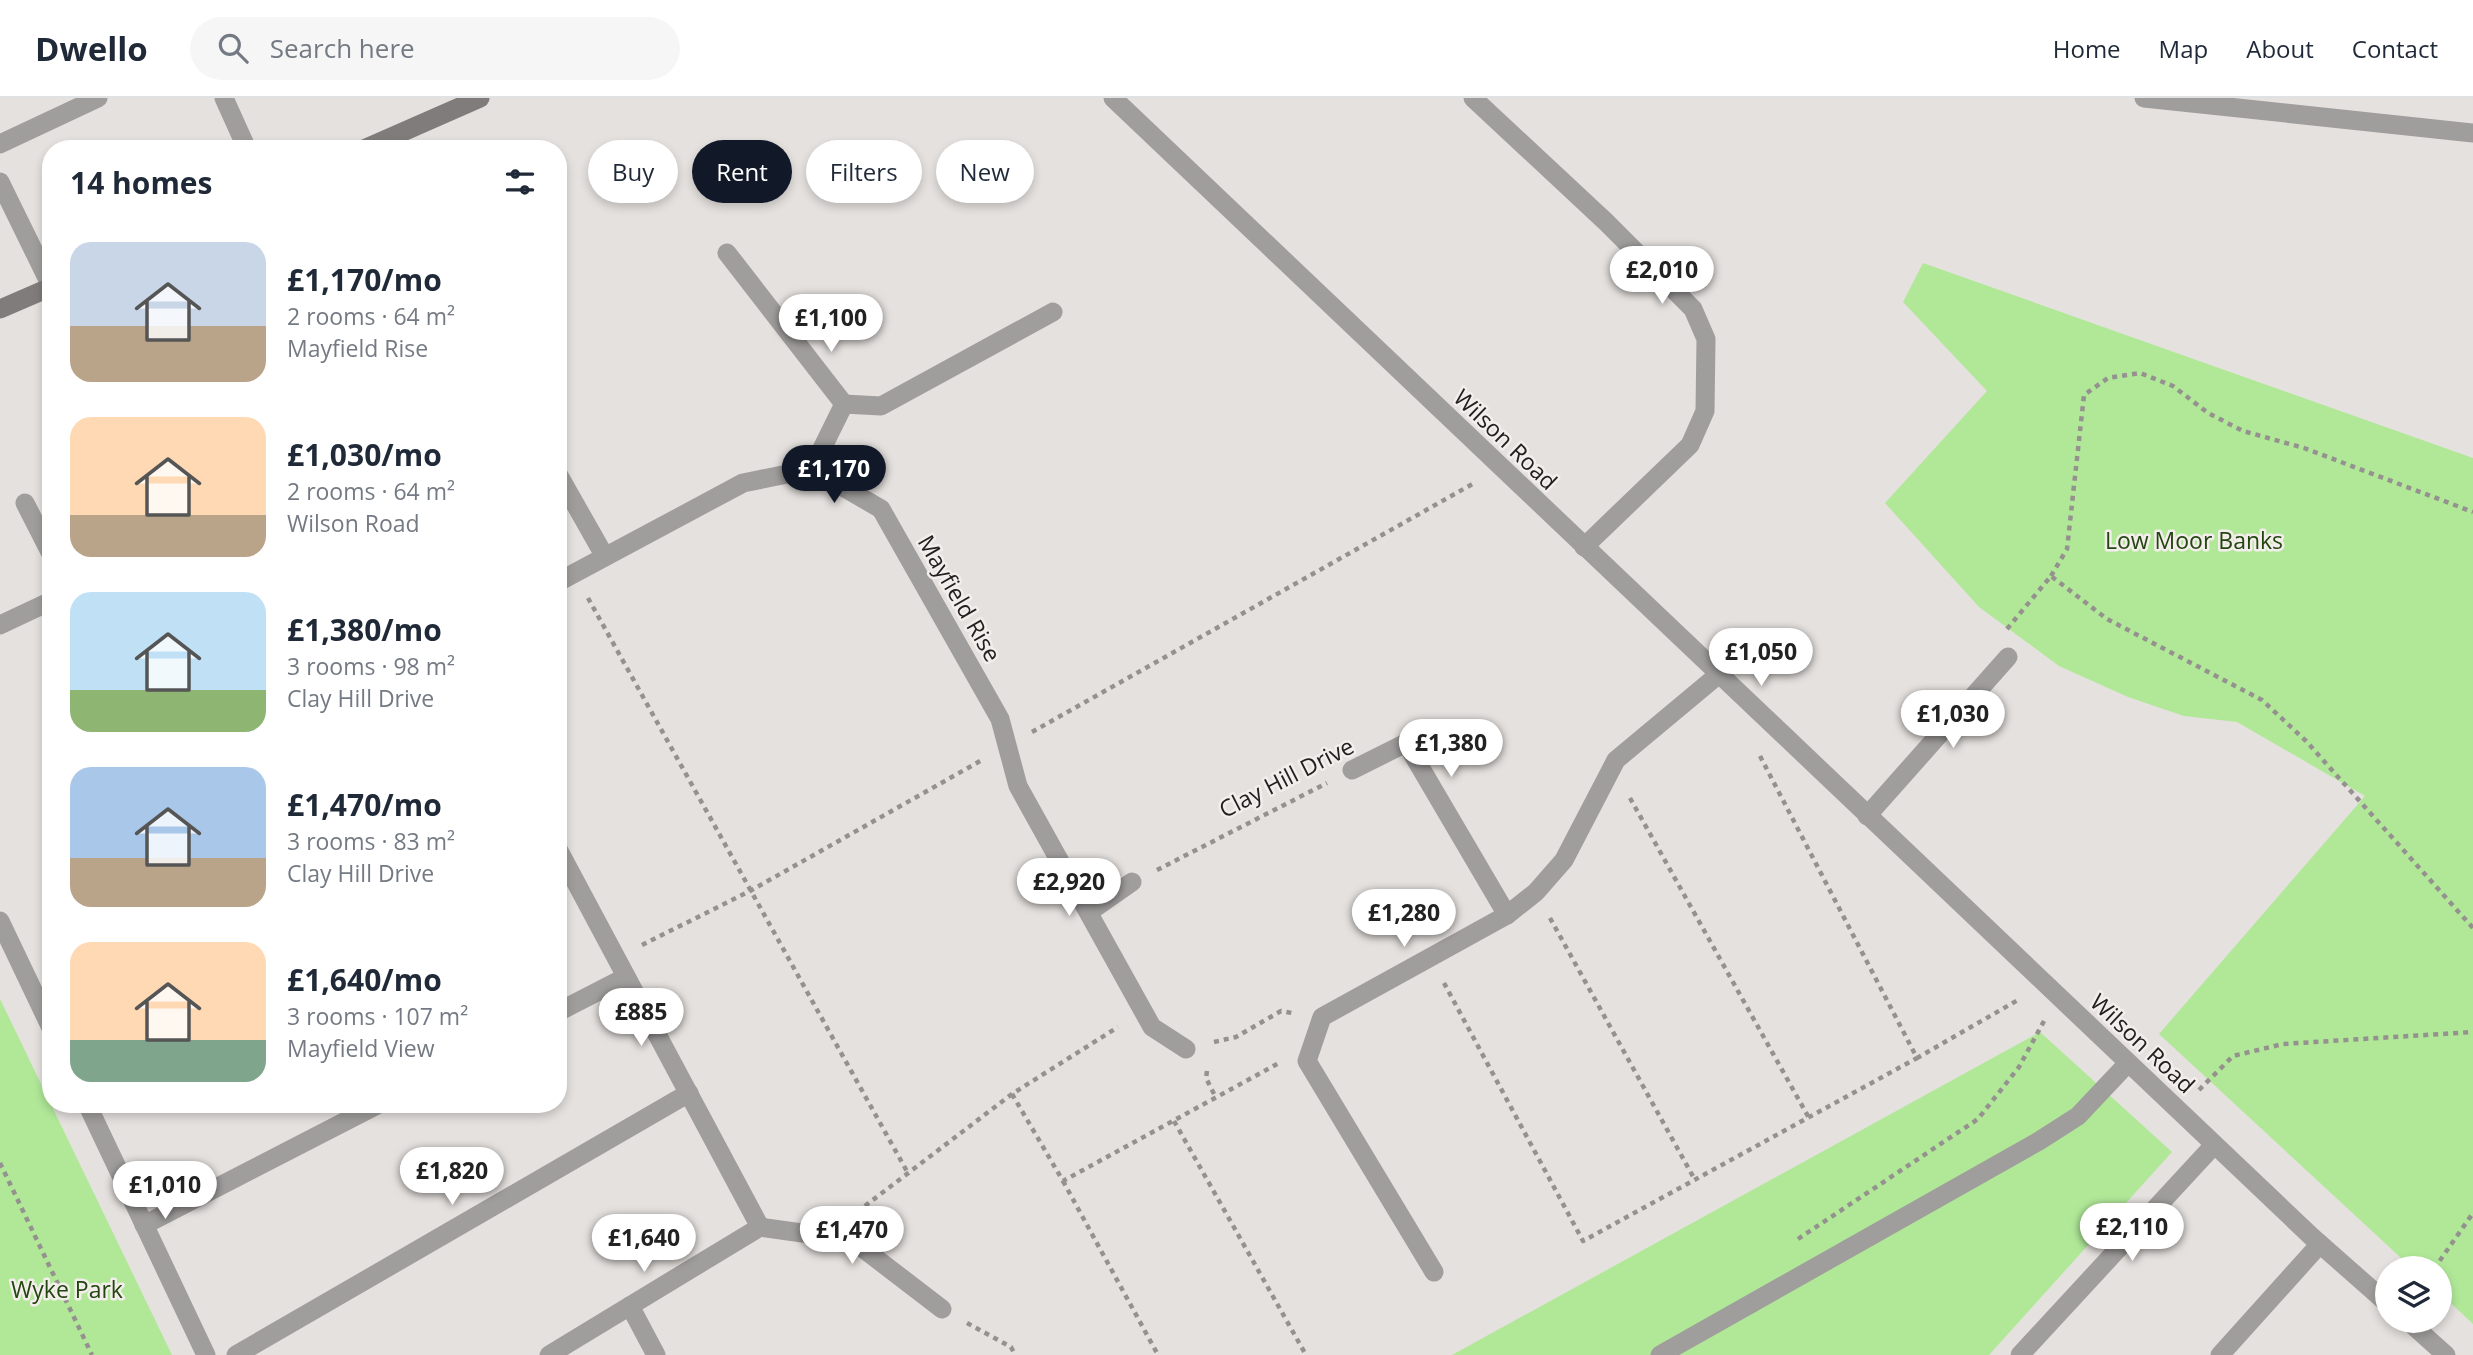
<!DOCTYPE html>
<html lang="en">
<head>
<meta charset="utf-8">
<style>
  :root { --surface:#fff; --page:#f6f6f7; --text:#1f2937; --muted:#747a83; --line:#e0e1e3; --accent:#111827 }
  body { margin:0; font-family:"Open Sans",sans-serif; background:var(--page); color:var(--text); height:100vh; display:flex; flex-direction:column; font-size:26px; white-space:nowrap }
  * { box-sizing:border-box; margin:0 }
  p { font-size:23px; color:var(--muted) }
  .icon { flex:none; width:38px; height:38px; fill:none; stroke:currentColor; stroke-width:2; stroke-linecap:round; stroke-linejoin:round }
  .map { position:relative; flex:1; overflow:hidden }
  .details { position:absolute; left:42px; top:42px; width:525px; height:973px; display:flex; flex-direction:column; background:var(--surface); border-radius:28px; box-shadow:0 4px 10px #0003 }
  .details>* { flex:none }
  .hud { position:absolute; left:588px; top:42px; width:665px; height:63px; display:flex; gap:14px }
  .controls { position:absolute; left:2375px; top:1158px; display:grid; gap:14px }
  .controls a { display:grid; place-items:center; width:77px; height:77px; border-radius:50%; background:var(--surface); box-shadow:0 4px 10px #0003; font-size:35px }
  .price { position:absolute; translate:-50% -60px; padding:0 16px; border-radius:24px; background:#fff; color:#222; font-size:23px; line-height:46px; filter:drop-shadow(0 2px 4px #0008) }
  .price::after { content:''; position:absolute; left:50%; top:42px; width:21px; height:16px; margin-left:-10px; background:inherit; clip-path:polygon(0 0,100% 0,50% 100%) }
  .price.active { background:var(--accent); color:#fff }
  ul { padding:0; list-style:none }
  li { display:flex; align-items:center; gap:21px; height:175px; padding:0 28px }
  li span { display:grid; place-items:center; flex:none; width:196px; height:140px; border-radius:21px; color:#555 }
  li>.icon { margin-inline-start:auto }
  span .icon { width:84px; height:84px; fill:#fffc; stroke-width:1 }
  li b { font-size:30px }
  h2 { display:flex; justify-content:space-between; align-items:center; height:84px; padding:0 28px; font-size:30px }
  .chip { padding:0 24px; border-radius:32px; background:var(--surface); box-shadow:0 4px 10px #0003; font-size:24px; line-height:63px }
  .chip.active { background:var(--accent); color:#fff }
  header { display:flex; align-items:center; gap:42px; box-sizing:border-box; height:98px; padding:0 35px; background:var(--surface); border-bottom:2px solid var(--line) }
  header strong { font-size:33px }
  nav { display:flex; gap:38px; margin-inline-start:auto; font-size:24px }
  .search { width:490px; height:63px; background:var(--page); display:flex; align-items:center; gap:18px; box-sizing:border-box; padding:0 24px; border-radius:38px; color:var(--muted); font-size:26px }
  .map>svg:first-child { display:block }
  .green { fill:#b0e898 }
  .lines { fill:none; stroke-linecap:round; stroke-linejoin:round }
  .path { stroke:#95918f; stroke-width:4.5; stroke-dasharray:5 5; stroke-linecap:butt }
  .service { stroke:#a09d9d; stroke-width:19 }
  .minor { stroke:#a09d9d; stroke-width:19 }
  .secondary { stroke:#807c7b; stroke-width:19 }
  .labels { text-anchor:middle; dominant-baseline:central; stroke-width:5; stroke-linejoin:round; paint-order:stroke }
  .street-label { font-size:23px; fill:#22201f; stroke:#f3eeeb }
  .park-label { font-size:23px; fill:#234610; stroke:#f3eeeb }
</style>
</head>
<body>
<header>
<strong>Dwello</strong>
<div class="search"><svg class="icon" aria-label="search" viewBox="0 0 24 24"><circle cx="10" cy="10" r="6"/><path d="M15 15l6 6"/></svg>Search here</div>
<nav><a>Home</a><a>Map</a><a>About</a><a>Contact</a></nav>
</header>
<div class="map">
<svg width="2473" height="1257" viewBox="0 0 2473 1257">
  <rect width="100%" height="100%" fill="#e5e1de"/>
  <g class="green">
    <path d="M1923,165L2473,360V1226L2440,1195V1171H2413L2159,936L2365,698L2237,624L2184,618L2128,599L2059,568L1979,509L1885,405L1987,293L1903,204Z"/>
    <path d="M0,901L172,1257H0Z"/>
    <path d="M2040,934L2172,1054L1989,1257H1452Z"/>
  </g>
  <g class="lines">
    <g class="path">
      <path d="M2051,478L2067,451L2084,297L2108,280L2140,275L2173,288L2208,315L2243,333L2304,350L2473,414"/>
      <path d="M588,500L909,1077"/>
      <path d="M2007,531L2051,478L2107,521L2262,602L2306,643L2473,830"/>
      <path d="M1032,634L1476,384"/>
      <path d="M1760,658L1917,960L2018,902"/>
      <path d="M1630,700L1809,1020"/>
      <path d="M1157,772L1327,685"/>
      <path d="M1550,820L1695,1082"/>
      <path d="M642,847L750,793L982,662"/>
      <path d="M1444,885L1583,1143L1917,960"/>
      <path d="M1214,944L1236,939L1281,913L1292,915"/>
      <path d="M1207,973L1206,980L1216,1000"/>
      <path d="M2199,992L2233,958L2283,946L2473,934"/>
      <path d="M1012,996L1063,1083L1279,965"/>
      <path d="M1174,1023L1306,1257"/>
      <path d="M0,1065L92,1257"/>
      <path d="M1063,1083L1158,1257"/>
      <path d="M857,1114L1012,996L1118,929"/>
      <path d="M1798,1141L1978,1021L2019,969L2044,923"/>
      <path d="M2434,1171L2473,1115"/>
      <path d="M967,1225L1011,1249L1015,1257"/>
    </g>
    <g class="service">
      <path d="M844,306L881,308L1053,214"/>
      <path d="M25,405L51,456"/>
      <path d="M630,1208L656,1257"/>
      <path d="M1660,1257L2039,1043L2078,1018L2128,965"/>
    </g>
    <g class="minor">
      <path d="M224,0L247,51"/>
      <path d="M1113,0L2312,1139L2387,1205"/>
      <path d="M1473,0L1606,124L1693,211L1706,241L1705,313L1690,347L1584,449"/>
      <path d="M2144,0L2473,35"/>
      <path d="M0,46L98,0"/>
      <path d="M0,84L51,188"/>
      <path d="M727,155L844,306L812,371"/>
      <path d="M558,376L604,457"/>
      <path d="M558,484L743,385L812,371L881,411L1000,621L1018,688L1152,929L1186,951"/>
      <path d="M0,527L51,503"/>
      <path d="M1352,672L1406,645L1507,817"/>
      <path d="M1867,718L2008,559"/>
      <path d="M558,751L760,1129"/>
      <path d="M1089,814L1132,784"/>
      <path d="M0,823L51,930"/>
      <path d="M558,914L626,879"/>
      <path d="M87,1006L206,1257"/>
      <path d="M144,1127L379,1006"/>
      <path d="M760,1129L852,1142L942,1211"/>
      <path d="M1434,1174L1307,963L1322,919L1507,817L1536,794L1564,762L1616,662L1718,577"/>
      <path d="M2408,1223L2446,1257"/>
      <path d="M236,1257L689,995"/>
      <path d="M549,1257L760,1129"/>
      <path d="M2020,1257L2214,1047"/>
      <path d="M2220,1257L2320,1146"/>
    </g>
    <g class="secondary">
      <path d="M364,51L480,0"/>
      <path d="M0,211L51,189"/>
    </g>
  </g>
  <g class="labels">
    <g class="street-label">
      <text transform="translate(1506 341) rotate(44)">Wilson Road</text>
      <text transform="translate(960 500) rotate(60)">Mayfield Rise</text>
      <text transform="translate(1286 679) rotate(-27)">Clay Hill Drive</text>
      <text transform="translate(2143 945) rotate(43)">Wilson Road</text>
    </g>
    <g class="park-label">
      <text x="2194" y="442">Low Moor Banks</text>
      <text x="67" y="1191">Wyke Park</text>
    </g>
  </g>
</svg>
<div class="controls">
<a><svg class="icon" aria-label="layers" viewBox="0 0 24 24"><path d="M12 4l9 5-9 5-9-5zM3 14l9 5 9-5"/></svg></a>
</div>
<b class="price" style="left:1662px;top:208px">£2,010</b>
<b class="price" style="left:831px;top:256px">£1,100</b>
<b class="price active" style="left:834px;top:407px">£1,170</b>
<b class="price" style="left:1761px;top:590px">£1,050</b>
<b class="price" style="left:1953px;top:652px">£1,030</b>
<b class="price" style="left:1451px;top:681px">£1,380</b>
<b class="price" style="left:1069px;top:820px">£2,920</b>
<b class="price" style="left:1404px;top:851px">£1,280</b>
<b class="price" style="left:641px;top:950px">£885</b>
<b class="price" style="left:452px;top:1109px">£1,820</b>
<b class="price" style="left:165px;top:1123px">£1,010</b>
<b class="price" style="left:2132px;top:1165px">£2,110</b>
<b class="price" style="left:852px;top:1168px">£1,470</b>
<b class="price" style="left:644px;top:1176px">£1,640</b>
<div class="hud">
<a class="chip">Buy</a>
<a class="chip active">Rent</a>
<a class="chip">Filters</a>
<a class="chip">New</a>
</div>
<section class="details">
<h2>14 homes<svg class="icon" aria-label="filters" viewBox="0 0 24 24"><path d="M4 7h16M4 17h16"/><circle cx="9" cy="7" r="2"/><circle cx="15" cy="17" r="2"/></svg></h2>
<ul>
<li><span style="background:linear-gradient(#c9d6e8 60%,#b9a48a 0)"><svg class="icon" aria-label="home" viewBox="0 0 24 24"><path d="M3 11l9-7 9 7M6 9v11h12V9"/></svg></span><div><b>£1,170/mo</b><p>2 rooms · 64 m²</p><p>Mayfield Rise</p></div></li>
<li><span style="background:linear-gradient(#ffd9b3 70%,#b9a48a 0)"><svg class="icon" aria-label="home" viewBox="0 0 24 24"><path d="M3 11l9-7 9 7M6 9v11h12V9"/></svg></span><div><b>£1,030/mo</b><p>2 rooms · 64 m²</p><p>Wilson Road</p></div></li>
<li><span style="background:linear-gradient(#bfe0f5 70%,#8fb573 0)"><svg class="icon" aria-label="home" viewBox="0 0 24 24"><path d="M3 11l9-7 9 7M6 9v11h12V9"/></svg></span><div><b>£1,380/mo</b><p>3 rooms · 98 m²</p><p>Clay Hill Drive</p></div></li>
<li><span style="background:linear-gradient(#a9c7e8 65%,#b9a48a 0)"><svg class="icon" aria-label="home" viewBox="0 0 24 24"><path d="M3 11l9-7 9 7M6 9v11h12V9"/></svg></span><div><b>£1,470/mo</b><p>3 rooms · 83 m²</p><p>Clay Hill Drive</p></div></li>
<li><span style="background:linear-gradient(#ffd9b3 70%,#7fa58c 0)"><svg class="icon" aria-label="home" viewBox="0 0 24 24"><path d="M3 11l9-7 9 7M6 9v11h12V9"/></svg></span><div><b>£1,640/mo</b><p>3 rooms · 107 m²</p><p>Mayfield View</p></div></li>
</ul>
</section>
</div>
</body>
</html>
